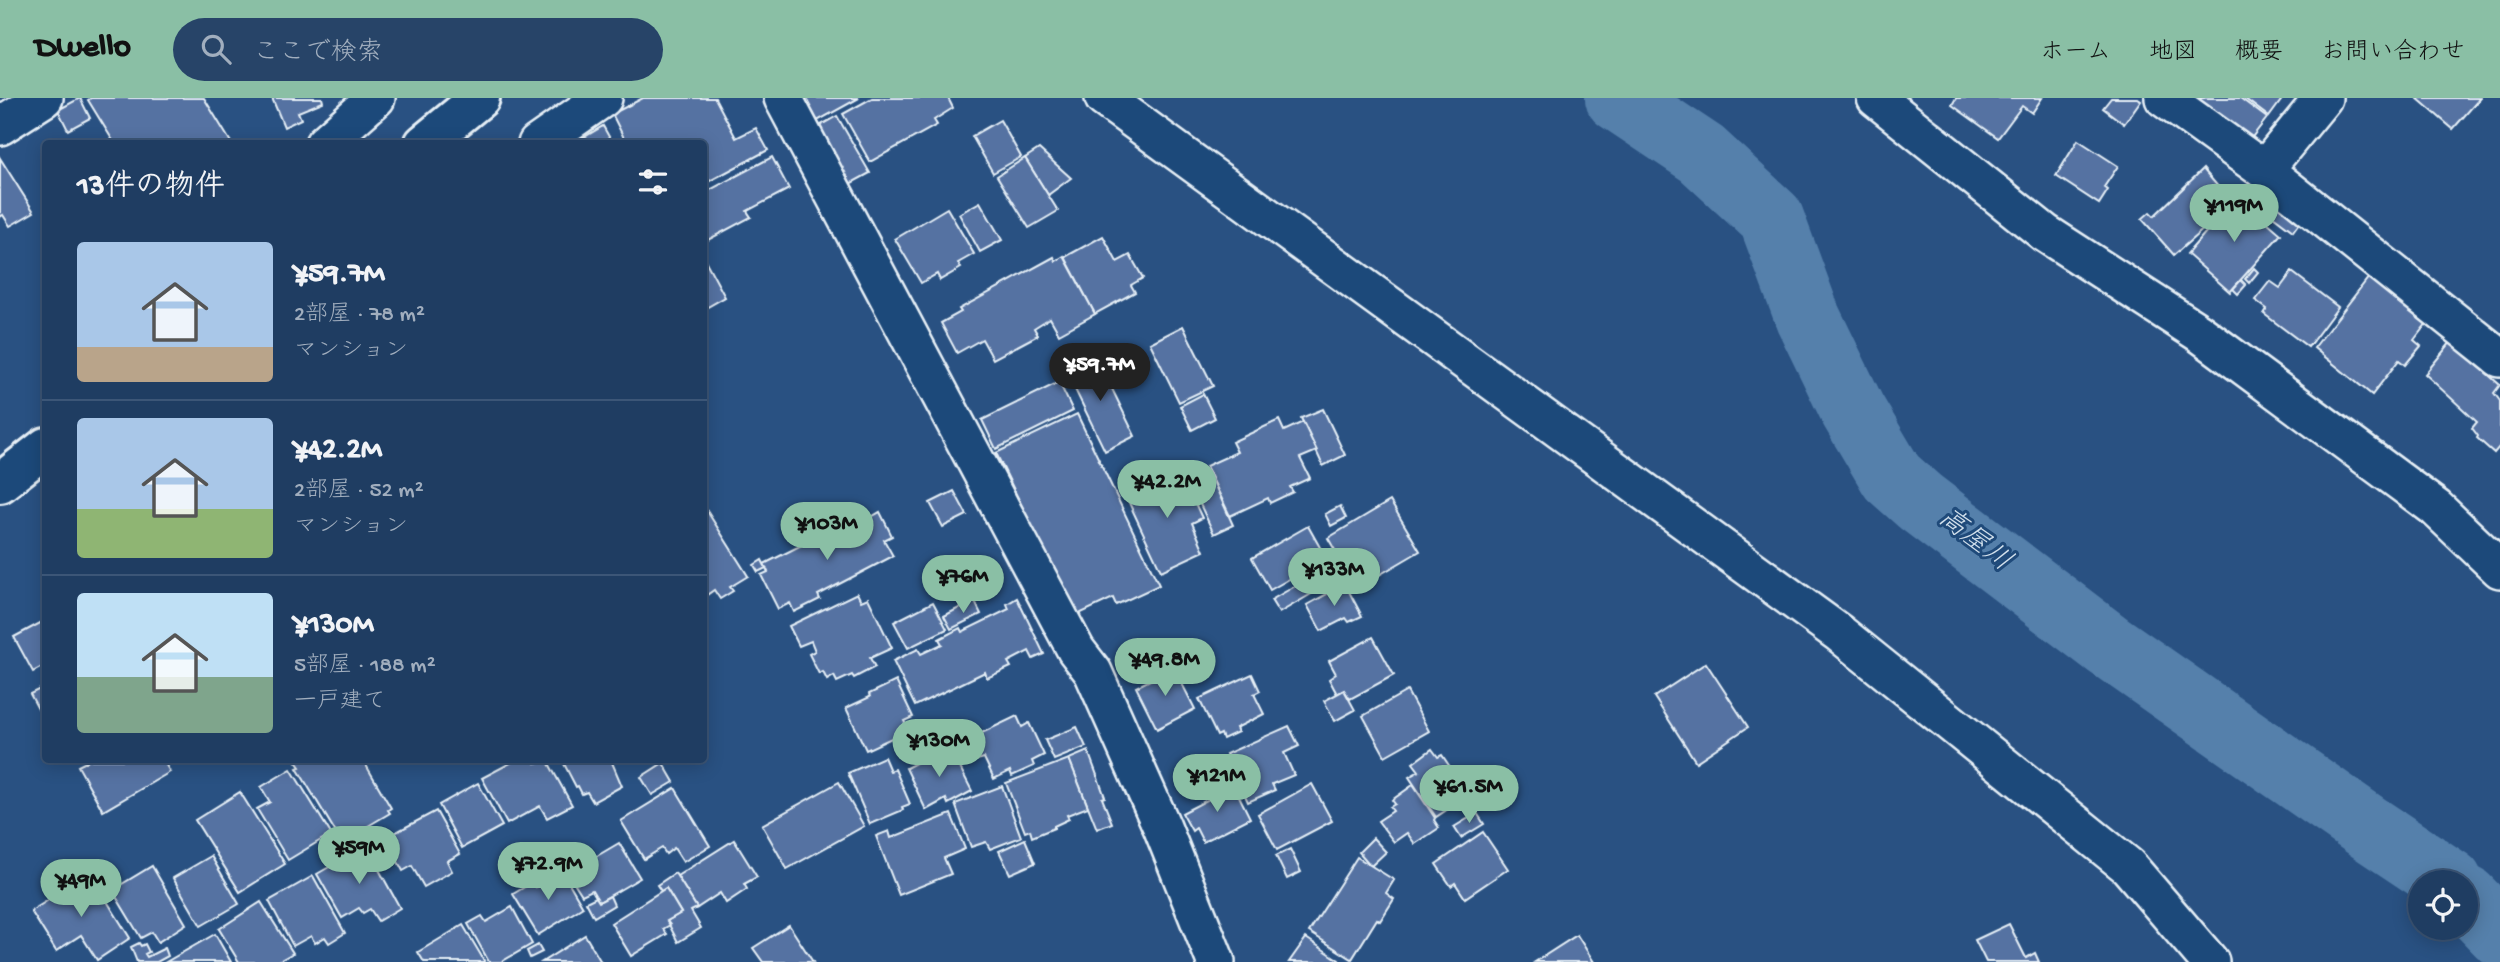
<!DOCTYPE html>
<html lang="ja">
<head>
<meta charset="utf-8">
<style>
  :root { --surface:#1f3d62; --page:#274468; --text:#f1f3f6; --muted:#a1aebe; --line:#3c5677; --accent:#8abfa5 }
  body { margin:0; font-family:"Gochi Hand","Klee One",sans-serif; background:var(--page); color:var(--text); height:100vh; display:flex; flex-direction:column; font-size:26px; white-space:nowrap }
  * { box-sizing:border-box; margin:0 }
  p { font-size:23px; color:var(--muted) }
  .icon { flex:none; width:38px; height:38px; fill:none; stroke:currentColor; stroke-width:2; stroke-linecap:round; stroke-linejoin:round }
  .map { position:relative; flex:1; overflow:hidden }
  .side { position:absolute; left:42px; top:42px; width:665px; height:623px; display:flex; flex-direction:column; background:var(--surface); border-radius:7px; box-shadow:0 4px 18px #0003,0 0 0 2px var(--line) }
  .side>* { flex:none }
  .tools { position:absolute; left:2408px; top:772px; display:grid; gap:14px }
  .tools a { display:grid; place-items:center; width:70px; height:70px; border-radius:50%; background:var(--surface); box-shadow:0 4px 18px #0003,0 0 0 2px var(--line); font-size:35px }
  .price { position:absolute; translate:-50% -60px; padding:0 16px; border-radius:24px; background:var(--accent); color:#111; font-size:23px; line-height:46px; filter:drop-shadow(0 2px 4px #0008) }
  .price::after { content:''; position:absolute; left:50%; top:42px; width:21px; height:16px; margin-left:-10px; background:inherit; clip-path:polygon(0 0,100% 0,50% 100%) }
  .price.selected { background:#222; color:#fff }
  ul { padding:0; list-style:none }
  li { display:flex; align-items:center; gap:21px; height:175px; padding:0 35px }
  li+li { border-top:2px solid var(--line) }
  li span { display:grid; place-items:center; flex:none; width:196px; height:140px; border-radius:7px; color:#555 }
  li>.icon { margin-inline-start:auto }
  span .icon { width:84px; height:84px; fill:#fffc; stroke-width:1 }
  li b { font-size:30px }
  h2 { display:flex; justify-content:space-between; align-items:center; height:84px; padding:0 35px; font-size:30px }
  header { display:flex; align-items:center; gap:42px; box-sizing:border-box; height:98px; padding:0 35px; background:var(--accent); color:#111 }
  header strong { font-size:33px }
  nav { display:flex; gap:38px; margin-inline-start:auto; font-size:24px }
  .search { width:490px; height:63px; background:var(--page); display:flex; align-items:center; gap:18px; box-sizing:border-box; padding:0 24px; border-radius:38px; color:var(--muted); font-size:26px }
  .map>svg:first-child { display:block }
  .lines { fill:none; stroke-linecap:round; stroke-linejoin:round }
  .river { stroke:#5580ab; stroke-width:66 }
  .building { fill:#5572a2; stroke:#e8f1f8; stroke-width:2 }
  .minor-casing { stroke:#e8f1f8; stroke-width:42 }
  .secondary-casing { stroke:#e8f1f8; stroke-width:44 }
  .minor { stroke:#1f4a7a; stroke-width:37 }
  .secondary { stroke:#1f4a7a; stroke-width:38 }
  .labels { text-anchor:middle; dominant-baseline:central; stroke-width:6; stroke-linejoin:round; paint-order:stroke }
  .water-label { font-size:28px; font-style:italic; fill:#d2e0ec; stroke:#1f4a7a }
</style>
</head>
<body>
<header>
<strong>Dwello</strong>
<div class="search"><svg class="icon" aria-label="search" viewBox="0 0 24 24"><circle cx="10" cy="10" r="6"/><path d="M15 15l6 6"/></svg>ここで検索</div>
<nav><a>ホーム</a><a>地図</a><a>概要</a><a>お問い合わせ</a></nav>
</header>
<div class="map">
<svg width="2500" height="864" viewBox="0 0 2500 864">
  <rect width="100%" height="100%" fill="#295182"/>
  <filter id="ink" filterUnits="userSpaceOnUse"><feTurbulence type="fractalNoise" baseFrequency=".0143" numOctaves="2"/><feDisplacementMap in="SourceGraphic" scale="14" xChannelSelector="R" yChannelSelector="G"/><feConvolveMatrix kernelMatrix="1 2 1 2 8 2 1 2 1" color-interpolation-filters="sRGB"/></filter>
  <g filter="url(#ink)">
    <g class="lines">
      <g class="river">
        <path d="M1618,0L1702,56L1771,120L1808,220L1853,313L1892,379L1920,404L2108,547L2369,730L2450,784"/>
        <path d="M2466,800L2500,835"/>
      </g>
    </g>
    <g class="building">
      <path d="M80,0L90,20L68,32L58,12Z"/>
      <path d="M91,0H204L232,46H115L88,2Z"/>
      <path d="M272,0H322L323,4L298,14L301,21L284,29Z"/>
      <path d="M643,0H715L736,40L756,30L768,52L704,86V46H627L612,16Z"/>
      <path d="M798,0H859L812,26Z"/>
      <path d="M872,0H948L953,10L934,22L937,27L870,64L843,16Z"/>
      <path d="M1956,0H2042L2032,15L2022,8L1998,40L1952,7Z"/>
      <path d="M2111,0H2138L2141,2L2124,26L2103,10Z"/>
      <path d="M2192,0H2240L2267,20L2249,43Z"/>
      <path d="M2244,0H2283L2269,19Z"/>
      <path d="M2417,0H2480L2453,31Z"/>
      <path d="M837,18L870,75L848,87L816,30Z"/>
      <path d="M1000,22L1021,59L993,75L972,38Z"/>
      <path d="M603,28L613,46H573Z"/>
      <path d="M2078,42L2118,68L2104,89L2108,92L2099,106L2056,78Z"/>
      <path d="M1039,51L1071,80L1048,97L1025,60Z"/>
      <path d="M772,59L789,91L747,113L751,119L704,144V95Z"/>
      <path d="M0,60L34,114L10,128L3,117L0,119Z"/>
      <path d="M1025,60L1058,113L1029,130L997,78Z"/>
      <path d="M2203,71L2231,104L2223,114L2174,157L2142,121L2150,114L2154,118Z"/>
      <path d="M2253,85L2301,122L2293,133L2244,96Z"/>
      <path d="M2237,98L2281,136L2230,194L2187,156Z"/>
      <path d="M980,104L1002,142L980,154L959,116Z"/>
      <path d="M947,110L974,156L958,165L961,170L940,182L937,176L921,185L895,141Z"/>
      <path d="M1103,138L1117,164L1130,157L1143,180L1131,187L1135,194L1095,216L1065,159Z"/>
      <path d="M1064,158L1095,216L1059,236L1050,220L1034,230L1038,237L993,261L982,241L957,255L941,225L961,214L959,211L1054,159L1056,163Z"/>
      <path d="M704,160L725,199L704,211Z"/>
      <path d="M2254,170L2258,174L2249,185L2245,181Z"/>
      <path d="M2292,174L2338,209L2308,249L2264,216L2267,211L2255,202L2270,183L2280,190Z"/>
      <path d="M2369,179L2427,225L2414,242L2421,248L2405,267L2399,262L2372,297L2314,250Z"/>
      <path d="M2241,182L2246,187L2238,196L2233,191Z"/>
      <path d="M1183,228L1213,288L1179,304L1150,245Z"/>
      <path d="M2451,244L2500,287L2494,295L2500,303V348L2494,355L2477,340L2478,338L2472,330L2477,324L2425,276Z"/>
      <path d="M1096,258L1135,338L1105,353L1066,273Z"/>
      <path d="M1059,284L1073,313L996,351L982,322Z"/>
      <path d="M1203,296L1215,320L1192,332L1180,308Z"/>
      <path d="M1323,311L1345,357L1323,368L1301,320Z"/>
      <path d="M1077,316L1159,487L1116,507L1113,500L1075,518L996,355Z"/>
      <path d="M1279,322L1284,333L1303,324L1317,353L1300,360L1310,380L1290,389L1293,394L1270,405L1268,400L1230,418L1206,368L1237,354L1232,344Z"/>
      <path d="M1208,372L1233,427L1214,436L1188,381Z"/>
      <path d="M1159,378L1164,390L1183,380L1202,420L1192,425L1204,453L1161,473L1124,394Z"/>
      <path d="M954,393L967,417L943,429L930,405Z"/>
      <path d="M1390,403L1420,453L1357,490L1328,440Z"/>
      <path d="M1340,408L1346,420L1331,428L1325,416Z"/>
      <path d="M707,413L748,478L730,489L733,493L720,501L714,492L704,499V416Z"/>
      <path d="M880,414L892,438L884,442L893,458L818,497L820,501L794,514L790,505L778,511L761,477L768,474L764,466L863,416L866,422Z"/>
      <path d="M1308,428L1326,460L1270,492L1252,460Z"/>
      <path d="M762,462L766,470L758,474L754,467Z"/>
      <path d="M1318,475L1325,488L1279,515L1271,502Z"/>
      <path d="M1345,486L1362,518L1349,524L1346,520L1321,533L1307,507Z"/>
      <path d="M857,495L861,503L868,500L892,550L870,560L875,569L854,580L852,577L837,584L834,578L827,582L823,574L819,576L809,556L815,553L811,543L799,548L789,528Z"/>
      <path d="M1017,500L1044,556L1033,561L1029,553L1008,564L1011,569L987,580L985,574L915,608L893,563L918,551L921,556L942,546L939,541L960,530L962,534L1009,511L1007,506Z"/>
      <path d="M974,502L981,516L951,531L944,518Z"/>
      <path d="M933,504L947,531L908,550L894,524Z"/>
      <path d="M46,522V567L33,574L14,539Z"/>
      <path d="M1373,539L1394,577L1350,601L1344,592L1337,596L1329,581L1336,576L1329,563Z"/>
      <path d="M1706,565L1748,629L1696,664L1654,599Z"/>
      <path d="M1174,570L1195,611L1157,631L1136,589Z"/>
      <path d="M1252,576L1260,593L1254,596L1264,616L1236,630L1238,634L1223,641L1221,636L1217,638L1199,601Z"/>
      <path d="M896,583L913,619L904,623L909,632L866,652L846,610L870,599L869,596Z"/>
      <path d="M40,591L46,602V626L30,596Z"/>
      <path d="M1344,592L1355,612L1335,623L1324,603Z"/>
      <path d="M1407,593L1429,633L1385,658L1363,618Z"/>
      <path d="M1017,618L1022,629L1029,625L1044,657L1032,663L1034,668L1012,678L1010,673L994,681L984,660L977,662L967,642Z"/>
      <path d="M1289,628L1299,648L1284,655L1294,677L1272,686L1275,692L1248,704L1226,656Z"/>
      <path d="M1077,629L1086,649L1054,662L1045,642Z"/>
      <path d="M949,648L972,693L948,706L946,701L926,712L906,670Z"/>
      <path d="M1432,651L1438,659L1442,657L1469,697L1436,719L1409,679L1419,673L1413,665Z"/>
      <path d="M1088,653L1105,699L1102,700L1112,725L1097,731L1069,661Z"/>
      <path d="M884,659L890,673L895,671L910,706L902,709L903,712L870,726L848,675Z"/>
      <path d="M1069,661L1088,709L1067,717L1069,721L1054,728V730L1032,739L1030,732L1025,734L1006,685Z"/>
      <path d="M90,662H163L170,674L103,713L78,668Z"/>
      <path d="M295,662H363L391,710L388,712L390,715L363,731L368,740L347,753L297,670L300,669Z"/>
      <path d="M516,662H533L535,665L547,662L572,707L547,720L540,708L507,726L482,680Z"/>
      <path d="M562,662H611L622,688L593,704L587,694L582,696L578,688L576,689Z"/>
      <path d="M663,665L674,684L652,697L641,679Z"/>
      <path d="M291,671L331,736L288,762L257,711L270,704L261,689Z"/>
      <path d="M839,684L864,728L787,771L762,727Z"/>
      <path d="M478,685L502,728L462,750L439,707Z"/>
      <path d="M1312,686L1332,723L1277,752L1258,716Z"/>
      <path d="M1413,687L1435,720L1434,722L1439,730L1415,746L1407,735L1394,744L1378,723L1393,713L1390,709L1395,706L1392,702Z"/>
      <path d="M1002,688L1021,739L990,751L986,744L971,749L955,706Z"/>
      <path d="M1234,688L1250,720L1203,744L1196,730L1192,733L1182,715Z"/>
      <path d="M675,690L710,748L683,764L674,750L666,756L662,750L644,761L621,723Z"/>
      <path d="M240,694L285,766L240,794L195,722Z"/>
      <path d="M436,713L460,756L447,763L452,773L424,789L412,768L403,773L385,740Z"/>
      <path d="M1477,715L1484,726L1461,740L1454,729Z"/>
      <path d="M951,716L965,751L944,760L951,776L899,797L876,738L889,733L891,740Z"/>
      <path d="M1483,734L1508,771L1465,800L1455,785L1451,788L1436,766Z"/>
      <path d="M1373,740L1386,754L1371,768L1359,754Z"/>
      <path d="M1025,741L1035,765L1010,776L999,753Z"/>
      <path d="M734,742L757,779L744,786L747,791L726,805L720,795L697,810L677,778Z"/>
      <path d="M619,745L640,780L599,804L592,792L582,797L568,775Z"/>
      <path d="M366,748L400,810L378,823L370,811L363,815L359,810L342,820L317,776Z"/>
      <path d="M1290,751L1301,774L1287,781L1276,758Z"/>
      <path d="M211,758L239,806L201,828L173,780Z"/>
      <path d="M1357,759L1394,782L1386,795L1394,801L1380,823L1377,821L1352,861L1309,834Z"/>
      <path d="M152,768L186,826L158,844L152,834L141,840L112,792Z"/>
      <path d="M562,773L583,809L538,837L513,796L533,784L536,789Z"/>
      <path d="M675,775L697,810L691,813L701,830L678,844L667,823L681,815L666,790L661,793L657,787Z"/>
      <path d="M90,776L130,840L97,862L81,837L56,853L31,813Z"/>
      <path d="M313,778L345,835L329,845L325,839L315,845L311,838L293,848L269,803Z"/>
      <path d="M666,790L681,815L667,823L670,827L663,831L667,836L631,858L611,825Z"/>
      <path d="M610,798L614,807L594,819L586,804L596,799L599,804Z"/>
      <path d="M261,804L293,855L277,864H239L219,831Z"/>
      <path d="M512,809L532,846L501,864H489L468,826L482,818L486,824Z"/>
      <path d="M2009,826L2026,860L2035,855L2039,864H1986L1975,842Z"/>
      <path d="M463,827L485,864H424L418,854Z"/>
      <path d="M789,827L813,864H763L753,850Z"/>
      <path d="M215,836L231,864H166Z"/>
      <path d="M585,837L601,864H542Z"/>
      <path d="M1577,837L1594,864H1535Z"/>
      <path d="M1306,840L1339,862L1338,864H1289Z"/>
      <path d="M139,845L141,848L145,846L149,854L145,856L147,859L165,850L168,858L157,864H137L131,849Z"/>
      <path d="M538,847L542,854L530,860L527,853Z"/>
    </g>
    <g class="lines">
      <defs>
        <g id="minor">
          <path d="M783,0L1076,552L1093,574L1162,729L1216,864"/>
          <path d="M1104,0L1839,535L2128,768L2210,864"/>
          <path d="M1876,0L2045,135L2198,234L2436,410L2500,471"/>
          <path d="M2164,0L2264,72L2500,260"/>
          <path d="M0,28L44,0"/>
          <path d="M324,46L376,0"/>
          <path d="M537,46L603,0"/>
          <path d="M2264,72L2323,0"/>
        </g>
        <g id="secondary">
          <path d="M424,46L480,0"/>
          <path d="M0,385L46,349"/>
        </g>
      </defs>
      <use href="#minor" class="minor-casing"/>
      <use href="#secondary" class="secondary-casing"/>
      <use href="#minor" class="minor"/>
      <use href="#secondary" class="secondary"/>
    </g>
  </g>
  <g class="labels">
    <g class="water-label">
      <text transform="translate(1974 443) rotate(38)">高屋川</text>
    </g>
  </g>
</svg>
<div class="tools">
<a><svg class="icon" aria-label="locate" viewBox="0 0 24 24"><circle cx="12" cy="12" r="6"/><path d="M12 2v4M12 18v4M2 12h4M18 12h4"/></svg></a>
</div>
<b class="price" style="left:2234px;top:146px">¥119M</b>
<b class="price selected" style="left:1100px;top:305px">¥59.7M</b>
<b class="price" style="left:1167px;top:422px">¥42.2M</b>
<b class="price" style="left:827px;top:464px">¥103M</b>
<b class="price" style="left:1334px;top:510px">¥133M</b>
<b class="price" style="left:963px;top:517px">¥76M</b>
<b class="price" style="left:1165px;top:600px">¥49.8M</b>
<b class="price" style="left:939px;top:681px">¥130M</b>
<b class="price" style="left:1217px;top:716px">¥121M</b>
<b class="price" style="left:1469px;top:727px">¥61.5M</b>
<b class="price" style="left:359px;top:788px">¥59M</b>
<b class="price" style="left:548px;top:804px">¥72.9M</b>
<b class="price" style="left:81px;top:821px">¥49M</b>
<section class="side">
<h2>13件の物件<svg class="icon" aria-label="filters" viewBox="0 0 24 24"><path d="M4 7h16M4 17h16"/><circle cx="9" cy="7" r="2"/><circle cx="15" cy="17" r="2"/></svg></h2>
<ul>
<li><span style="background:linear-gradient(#a9c7e8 75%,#b9a48a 0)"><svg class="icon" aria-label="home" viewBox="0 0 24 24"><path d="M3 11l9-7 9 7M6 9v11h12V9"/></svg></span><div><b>¥59.7M</b><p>2部屋 · 78 m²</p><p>マンション</p></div></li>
<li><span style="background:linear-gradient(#a9c7e8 65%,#8fb573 0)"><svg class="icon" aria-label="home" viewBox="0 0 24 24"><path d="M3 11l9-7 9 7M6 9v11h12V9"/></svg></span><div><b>¥42.2M</b><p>2部屋 · 52 m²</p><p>マンション</p></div></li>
<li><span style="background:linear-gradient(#bfe0f5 60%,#7fa58c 0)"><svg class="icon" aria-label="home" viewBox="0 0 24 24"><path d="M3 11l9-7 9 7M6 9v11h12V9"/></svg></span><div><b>¥130M</b><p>5部屋 · 188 m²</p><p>一戸建て</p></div></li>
</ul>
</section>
</div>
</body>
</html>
